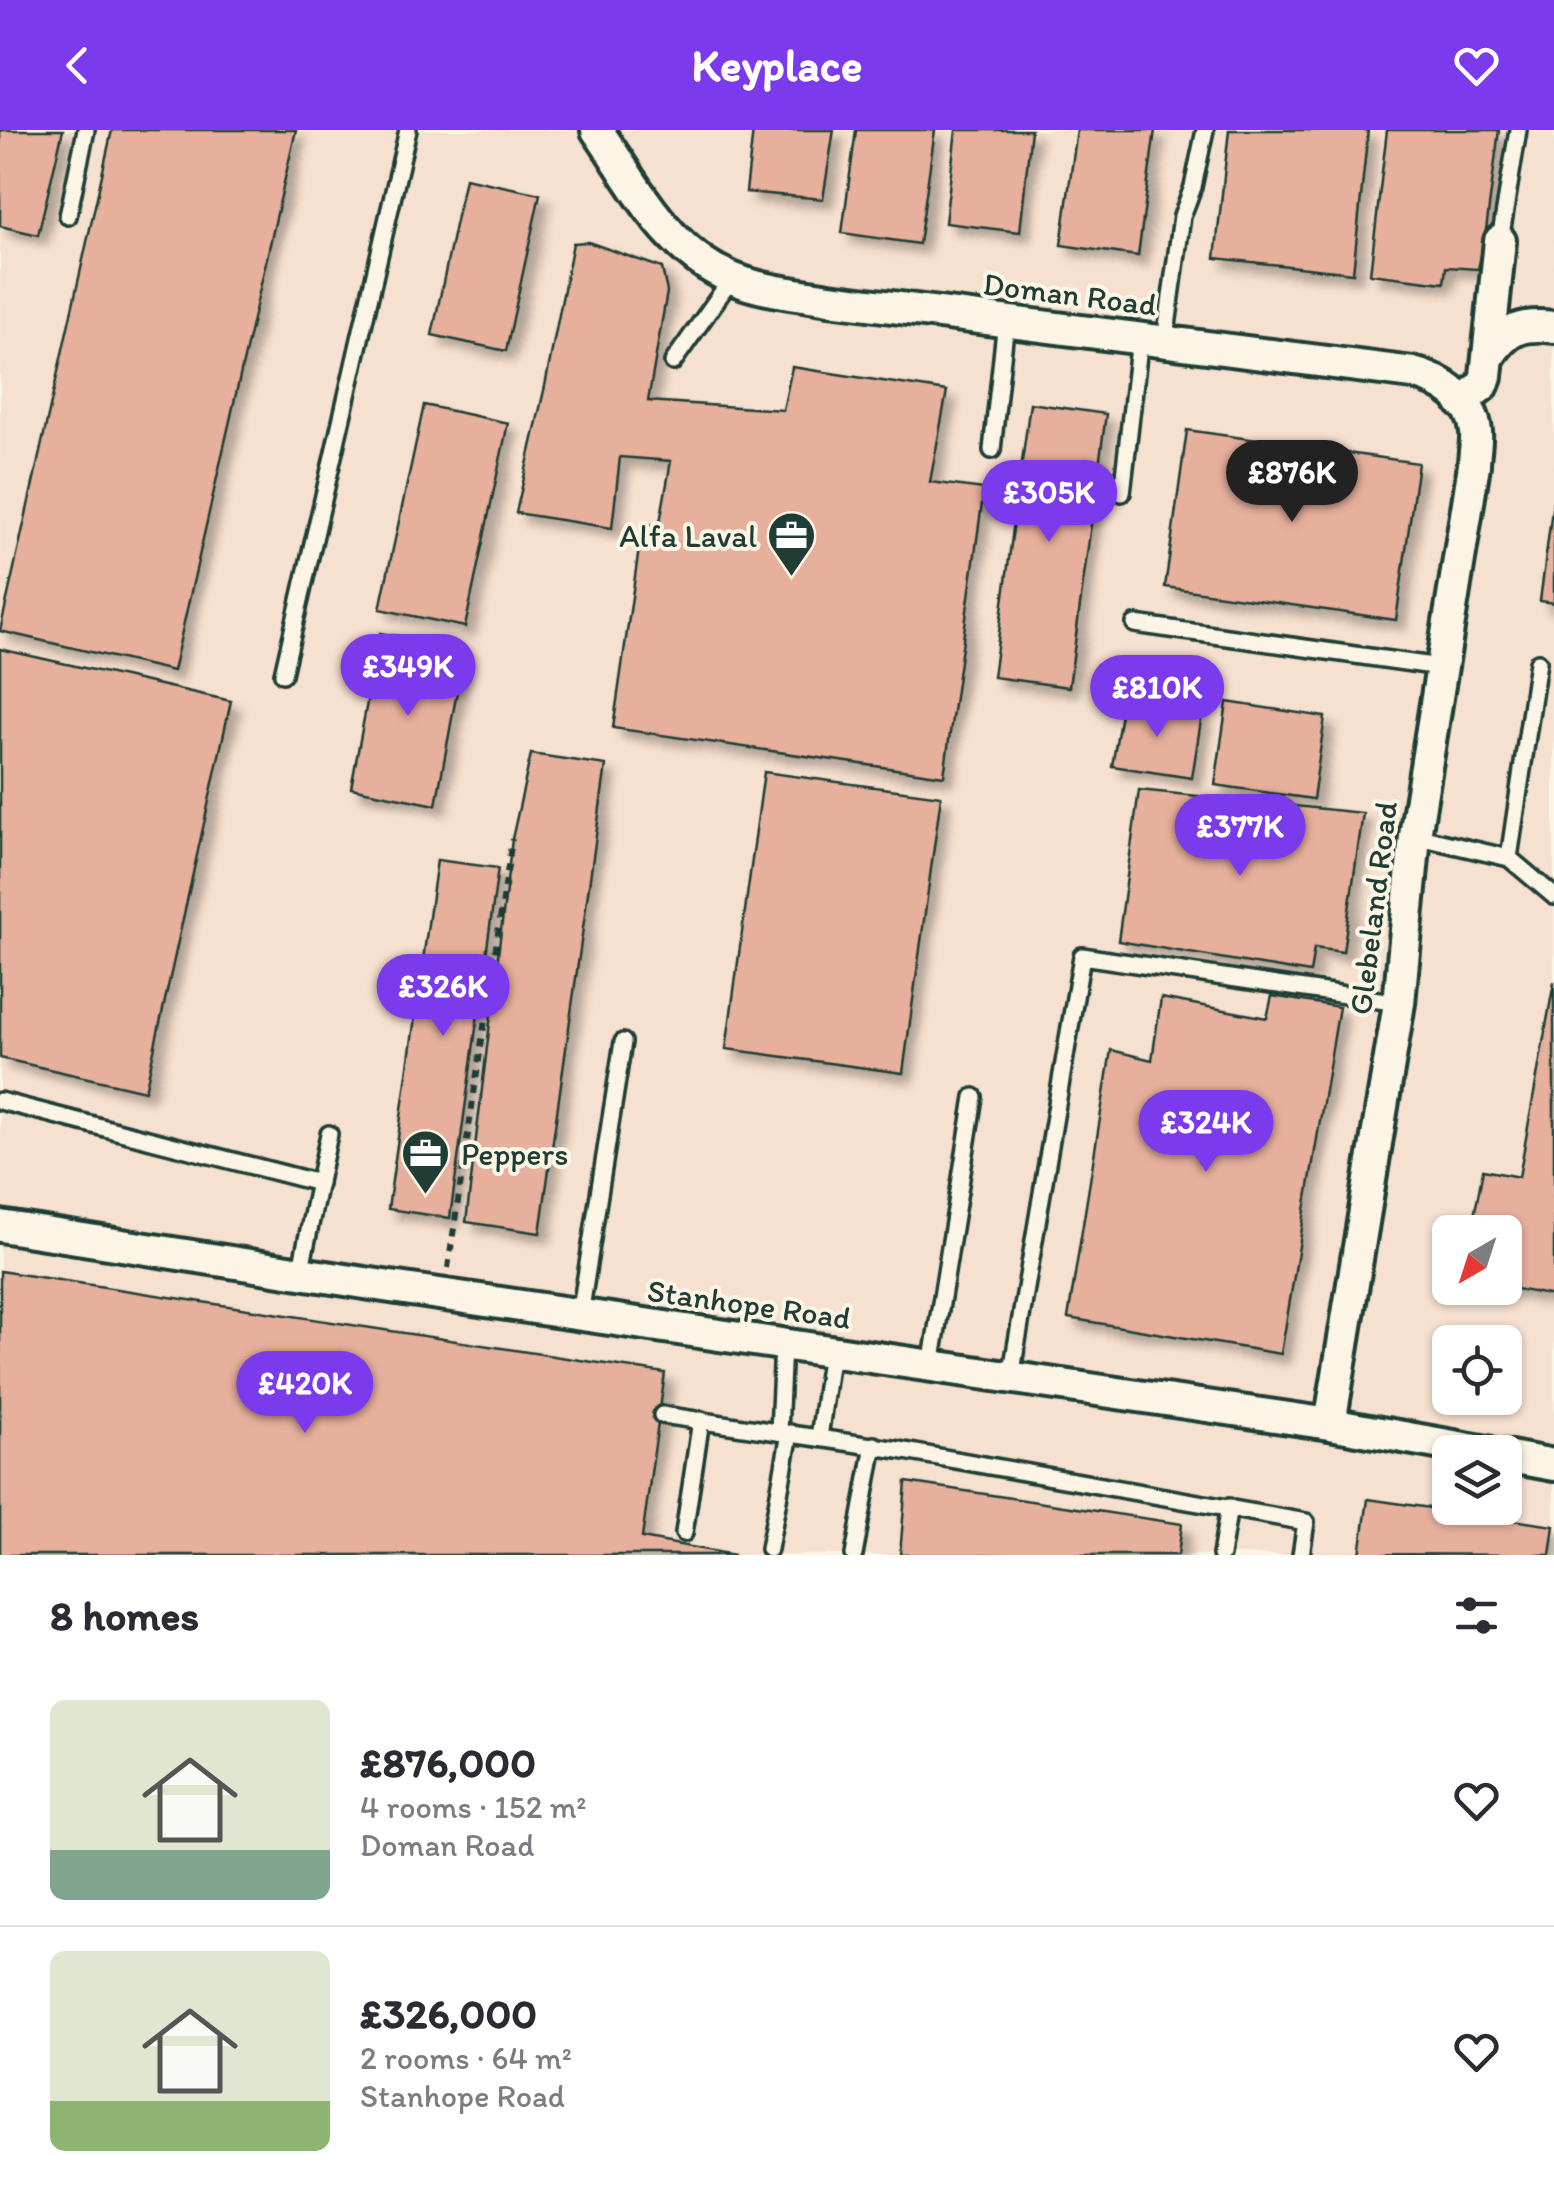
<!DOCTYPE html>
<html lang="en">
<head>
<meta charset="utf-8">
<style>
  :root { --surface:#fff; --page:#f7f7f7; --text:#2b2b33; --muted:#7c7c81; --line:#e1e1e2; --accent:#7c3aed }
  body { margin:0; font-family:Itim,sans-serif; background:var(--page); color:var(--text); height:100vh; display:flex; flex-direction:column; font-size:38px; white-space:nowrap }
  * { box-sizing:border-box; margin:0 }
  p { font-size:32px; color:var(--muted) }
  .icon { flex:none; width:55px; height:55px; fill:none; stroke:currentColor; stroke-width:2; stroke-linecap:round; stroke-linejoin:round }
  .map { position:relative; height:1425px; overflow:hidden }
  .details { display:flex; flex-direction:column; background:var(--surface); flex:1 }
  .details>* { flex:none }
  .needle { width:65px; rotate:219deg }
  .controls { position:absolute; left:1432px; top:1085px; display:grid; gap:20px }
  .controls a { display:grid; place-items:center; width:90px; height:90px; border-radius:15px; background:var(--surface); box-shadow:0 2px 8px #0004; font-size:50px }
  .price { position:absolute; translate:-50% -85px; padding:0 22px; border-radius:35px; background:var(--accent); color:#fff; font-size:32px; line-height:65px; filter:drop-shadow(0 2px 5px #0008) }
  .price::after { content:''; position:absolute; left:50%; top:60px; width:30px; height:22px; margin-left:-15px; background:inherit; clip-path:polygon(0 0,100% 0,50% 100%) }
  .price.current { background:#222; color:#fff }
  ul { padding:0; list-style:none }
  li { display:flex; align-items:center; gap:30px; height:250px; padding:0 50px }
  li+li { border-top:2px solid var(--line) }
  li span { display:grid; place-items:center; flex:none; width:280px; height:200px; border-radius:15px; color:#555 }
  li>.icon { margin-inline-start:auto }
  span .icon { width:120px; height:120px; fill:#fffc; stroke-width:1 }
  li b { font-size:42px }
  h2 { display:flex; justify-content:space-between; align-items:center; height:120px; padding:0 50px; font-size:42px }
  header { display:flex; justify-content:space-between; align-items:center; height:130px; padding:0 50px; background:var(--accent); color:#fff; font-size:45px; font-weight:700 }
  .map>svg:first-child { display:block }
  .built { fill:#f6e0cf; fill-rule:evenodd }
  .building { fill:#e7b09d; stroke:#1f3d34; stroke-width:2.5; filter:url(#shadow) }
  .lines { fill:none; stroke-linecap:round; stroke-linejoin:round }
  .lane-casing { stroke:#1f3d34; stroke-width:22 }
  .street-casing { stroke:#1f3d34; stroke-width:38 }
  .path { stroke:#1f3d34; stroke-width:6; stroke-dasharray:8 8; stroke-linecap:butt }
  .lane { stroke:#fcf5e5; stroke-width:15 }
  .street { stroke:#fcf5e5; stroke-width:30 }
  .labels { text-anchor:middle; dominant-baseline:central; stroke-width:8; stroke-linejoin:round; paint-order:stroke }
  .street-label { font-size:32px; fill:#1f3d34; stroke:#fcf5e5 }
  .poi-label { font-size:32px; fill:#1f3d34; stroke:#fcf5e5; text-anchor:end }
</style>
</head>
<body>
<header><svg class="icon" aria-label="back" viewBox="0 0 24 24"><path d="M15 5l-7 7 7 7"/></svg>Keyplace<svg class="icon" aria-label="heart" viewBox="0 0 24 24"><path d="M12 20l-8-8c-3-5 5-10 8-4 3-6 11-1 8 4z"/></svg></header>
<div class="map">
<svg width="1554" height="1425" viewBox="0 0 1554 1425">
  <defs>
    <filter id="shadow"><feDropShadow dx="9" dy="9" stdDeviation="5" flood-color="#0004"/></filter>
  </defs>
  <rect width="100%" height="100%" fill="#fcf5e5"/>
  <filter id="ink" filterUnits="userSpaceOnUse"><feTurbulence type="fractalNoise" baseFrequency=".01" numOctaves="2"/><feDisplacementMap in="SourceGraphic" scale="20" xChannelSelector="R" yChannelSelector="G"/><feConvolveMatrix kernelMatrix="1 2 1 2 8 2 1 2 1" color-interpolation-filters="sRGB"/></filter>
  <g filter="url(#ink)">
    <path class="built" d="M0,0H1554V1425H0ZM1450,1102H1505V1158H1450ZM1450,1212H1505V1268H1450ZM1450,1322H1505V1378H1450Z"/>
    <g class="building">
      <path d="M0,0H63L38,105L0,96Z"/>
      <path d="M112,0H296L173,541L0,501Z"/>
      <path d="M753,0H834L823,69L746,62Z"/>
      <path d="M856,0H935L919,114L842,103Z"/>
      <path d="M956,0H1031L1020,102L945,93Z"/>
      <path d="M1077,0H1155L1138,126L1061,115Z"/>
      <path d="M1229,0H1368L1353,143L1215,128Z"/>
      <path d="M1387,0H1499L1485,108L1478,139L1446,137L1444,153L1370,144Z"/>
      <path d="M465,48L540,64L506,221L432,205Z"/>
      <path d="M588,112L662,138L667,162L648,271L783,280L792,237L947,261L930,352L984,359L944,646L613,598L642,398L660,392L671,331L620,327L612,398L516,383L545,256L573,113Z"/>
      <path d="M1030,273L1106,284L1069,557L993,547Z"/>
      <path d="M424,275L508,293L465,497L380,479Z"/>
      <path d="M1187,300L1418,333L1396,490L1165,457Z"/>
      <path d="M1554,364V473L1540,471Z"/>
      <path d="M380,503L465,518L436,675L351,658Z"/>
      <path d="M0,519L231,571L145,961L0,928Z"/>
      <path d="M1123,572L1202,584L1192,648L1112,636Z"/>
      <path d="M1227,572L1325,587L1313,669L1215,655Z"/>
      <path d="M531,624L606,635L540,1103L466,1092L512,709Z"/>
      <path d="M764,642L941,666L903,943L726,919Z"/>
      <path d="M1139,660L1363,683L1343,822L1314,818L1310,843L1118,811Z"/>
      <path d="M437,730L498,738L450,1088L388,1079Z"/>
      <path d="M1554,852V1166L1505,1157V1102H1471L1483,1040L1519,1047Z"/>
      <path d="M1272,866L1339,877L1281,1224L1068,1188L1111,920L1152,930L1161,868L1267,888Z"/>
      <path d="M0,1141L665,1243L642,1408L734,1425H0Z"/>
      <path d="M906,1352L1182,1394L1178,1425H900Z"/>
      <path d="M1368,1369L1554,1396L1550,1425L1360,1424Z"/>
    </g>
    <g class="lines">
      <defs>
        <g id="lane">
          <path d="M68,86L86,0"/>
          <path d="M1500,111L1518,0"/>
          <path d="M1165,211L1182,86L1193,57L1205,0"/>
          <path d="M673,232L732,148"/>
          <path d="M992,320L1006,191"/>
          <path d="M1122,363L1140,208"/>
          <path d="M1135,494L1440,537"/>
          <path d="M283,544L408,0"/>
          <path d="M1415,706L1509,728L1554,766"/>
          <path d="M1509,728L1538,532"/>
          <path d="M0,971L319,1053"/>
          <path d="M300,1143L329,1004"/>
          <path d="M580,1185L623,912"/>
          <path d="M931,1236L974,967"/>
          <path d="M1011,1247L1082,826L1399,873"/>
          <path d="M662,1285L899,1320L1306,1392L1301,1425"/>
          <path d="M779,1302L783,1214"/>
          <path d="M819,1308L831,1221"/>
          <path d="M684,1403L701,1290"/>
          <path d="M769,1419L790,1303"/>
          <path d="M854,1425L874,1315"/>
          <path d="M1221,1425L1229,1377"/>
        </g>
        <g id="street">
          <path d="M597,0C638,59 671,130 745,153C771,162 801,164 829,169L1413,243C1441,250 1473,269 1476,302C1477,312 1474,324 1474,335L1415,706L1399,873L1330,1294"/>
          <path d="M1489,226C1508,198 1522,193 1554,197"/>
          <path d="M1461,272L1483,255L1486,246L1500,111"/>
          <path d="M0,1096L384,1156L1330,1294L1487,1322"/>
          <path d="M1505,1326L1554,1335"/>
        </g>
      </defs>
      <use href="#lane" class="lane-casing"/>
      <use href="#street" class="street-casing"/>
      <path class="path" d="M448,1138L512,709"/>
      <use href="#lane" class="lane"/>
      <use href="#street" class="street"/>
    </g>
  </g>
  <defs>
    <symbol id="office-pin" viewBox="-11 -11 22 30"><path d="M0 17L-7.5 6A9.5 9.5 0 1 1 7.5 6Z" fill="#1f3d34" stroke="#fcf5e5"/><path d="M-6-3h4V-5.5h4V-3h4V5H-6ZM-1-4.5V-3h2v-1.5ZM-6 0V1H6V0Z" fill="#fff"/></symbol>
  </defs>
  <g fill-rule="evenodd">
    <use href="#office-pin" x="764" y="378" width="55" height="75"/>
    <use href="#office-pin" x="398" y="996" width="55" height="75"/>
  </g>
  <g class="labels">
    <g class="street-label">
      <text transform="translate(1070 164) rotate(7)">Doman Road</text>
      <text transform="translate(1373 778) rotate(-83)">Glebeland Road</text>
      <text transform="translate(749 1174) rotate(8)">Stanhope Road</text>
    </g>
    <g class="poi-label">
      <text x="757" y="406">Alfa Laval</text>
      <text x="461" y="1024" text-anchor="start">Peppers</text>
    </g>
  </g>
</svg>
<div class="controls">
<a><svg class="needle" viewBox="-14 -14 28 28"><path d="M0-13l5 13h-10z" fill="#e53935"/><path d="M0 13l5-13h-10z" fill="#7c7c81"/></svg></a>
<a><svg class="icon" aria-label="locate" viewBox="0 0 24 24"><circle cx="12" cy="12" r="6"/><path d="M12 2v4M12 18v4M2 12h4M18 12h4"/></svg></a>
<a><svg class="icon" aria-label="layers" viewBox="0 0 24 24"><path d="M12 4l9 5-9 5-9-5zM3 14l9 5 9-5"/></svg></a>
</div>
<b class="price current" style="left:1292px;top:395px">£876K</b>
<b class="price" style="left:1049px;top:415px">£305K</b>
<b class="price" style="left:408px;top:589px">£349K</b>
<b class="price" style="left:1157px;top:610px">£810K</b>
<b class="price" style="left:1240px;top:749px">£377K</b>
<b class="price" style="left:443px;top:909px">£326K</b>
<b class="price" style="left:1206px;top:1045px">£324K</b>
<b class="price" style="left:305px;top:1306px">£420K</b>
</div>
<section class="details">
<h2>8 homes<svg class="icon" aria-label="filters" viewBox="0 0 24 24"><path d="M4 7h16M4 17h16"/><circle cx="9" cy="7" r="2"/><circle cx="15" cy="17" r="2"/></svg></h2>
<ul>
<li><span style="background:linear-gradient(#dfe7d0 75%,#7fa58c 0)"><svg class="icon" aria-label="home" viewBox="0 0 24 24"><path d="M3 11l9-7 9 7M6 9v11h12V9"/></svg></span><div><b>£876,000</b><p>4 rooms · 152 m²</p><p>Doman Road</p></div><svg class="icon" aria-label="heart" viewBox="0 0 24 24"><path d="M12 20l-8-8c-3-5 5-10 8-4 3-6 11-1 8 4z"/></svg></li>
<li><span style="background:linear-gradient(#dfe7d0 75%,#8fb573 0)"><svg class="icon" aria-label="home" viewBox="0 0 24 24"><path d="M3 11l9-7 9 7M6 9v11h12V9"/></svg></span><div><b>£326,000</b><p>2 rooms · 64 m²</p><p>Stanhope Road</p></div><svg class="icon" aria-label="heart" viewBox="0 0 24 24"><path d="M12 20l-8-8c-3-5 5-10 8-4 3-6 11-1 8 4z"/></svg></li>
</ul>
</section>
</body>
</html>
